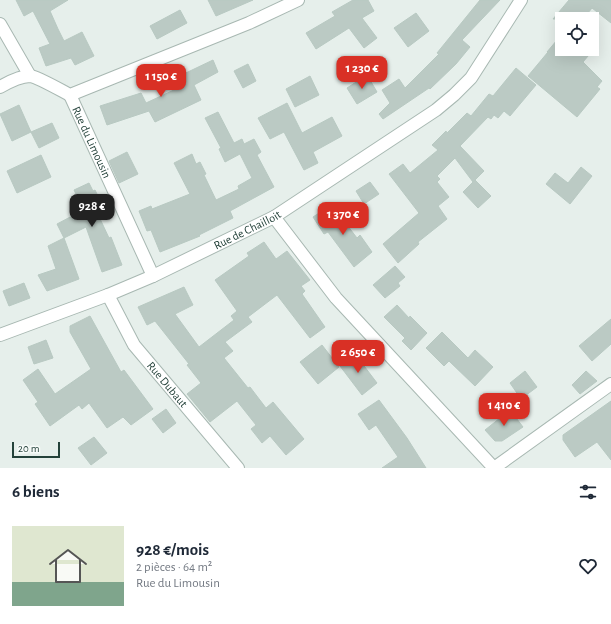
<!DOCTYPE html>
<html lang="fr">
<head>
<meta charset="utf-8">
<style>
  :root { --surface:#fff; --page:#f2f2f3; --text:#1f2937; --muted:#747a83; --accent:#d93025 }
  body { margin:0; font-family:"Alegreya Sans",sans-serif; background:var(--page); color:var(--text); height:100vh; display:flex; flex-direction:column; font-size:15px; white-space:nowrap }
  * { box-sizing:border-box; margin:0 }
  p { font-size:13px; color:var(--muted) }
  .icon { flex:none; width:22px; height:22px; fill:none; stroke:currentColor; stroke-width:2; stroke-linecap:round; stroke-linejoin:round }
  .map { position:relative; height:468px; overflow:hidden }
  .side { display:flex; flex-direction:column; background:var(--surface); flex:1 }
  .side>* { flex:none }
  .controls { position:absolute; left:555px; top:12px; display:grid; gap:8px }
  .controls a { display:grid; place-items:center; width:44px; height:44px; border-radius:0px; background:var(--surface); box-shadow:0 4px 16px #0002; font-size:20px }
  .scale { position:absolute; left:12px; bottom:10px; width:48px; box-sizing:border-box; padding-left:4px; border:2px solid #24423a; border-top:0; font-size:11px; line-height:14px; white-space:nowrap; color:#24423a; -webkit-text-stroke:3px #f7fbf9; paint-order:stroke }
  .price { position:absolute; translate:-50% -34px; padding:0 9px; border-radius:8px; background:var(--accent); color:#fff; font-size:13px; line-height:26px; filter:drop-shadow(0 1px 2px #0008) }
  .price::after { content:''; position:absolute; left:50%; top:24px; width:12px; height:9px; margin-left:-6px; background:inherit; clip-path:polygon(0 0,100% 0,50% 100%) }
  .price.selected { background:#222; color:#fff }
  ul { padding:0; list-style:none }
  li { display:flex; align-items:center; gap:12px; height:100px; padding:0 12px }
  li span { display:grid; place-items:center; flex:none; width:112px; height:80px; border-radius:0px; color:#555 }
  li>.icon { margin-inline-start:auto }
  span .icon { width:48px; height:48px; fill:#fffc; stroke-width:1 }
  li b { font-size:17px }
  h2 { display:flex; justify-content:space-between; align-items:center; height:48px; padding:0 12px; font-size:17px }
  .map>svg:first-child { display:block }
  .building { fill:#bbcac4; stroke:#b8c9c2 }
  .lines { fill:none; stroke-linecap:round; stroke-linejoin:round }
  .minor-casing { stroke:#a8b8b2; stroke-width:14 }
  .tertiary-casing { stroke:#a8b8b2; stroke-width:14 }
  .minor { stroke:#fff; stroke-width:12 }
  .tertiary { stroke:#fff; stroke-width:12 }
  .labels { text-anchor:middle; dominant-baseline:central; stroke-width:4; stroke-linejoin:round; paint-order:stroke }
  .street-label { font-size:12px; fill:#24423a; stroke:#f7fbf9 }
</style>
</head>
<body>
<div class="map">
<svg width="611" height="468" viewBox="0 0 611 468">
  <rect width="100%" height="100%" fill="#e6efeb"/>
  <g class="building">
    <path d="M16,0H68L50,11L58,29L64,41L82,32L94,56L75,65L71,58L46,66L39,48L50,44L33,11L24,16Z"/>
    <path d="M208,0H253L216,16Z"/>
    <path d="M353,0H368L374,11L362,18L377,38L364,48L349,28L316,49L306,33L335,16L332,12Z"/>
    <path d="M480,0H500L462,40L470,47L456,64L430,89L429,88L383,119L379,114L390,103L382,90L399,79L405,88L439,54L437,53Z"/>
    <path d="M569,0H611V23L592,8L583,19H553Z"/>
    <path d="M180,10L187,23L157,39L150,26Z"/>
    <path d="M416,13L429,31L408,47L394,28Z"/>
    <path d="M562,34V49H594L583,62L602,81L597,87L600,89L577,117L528,76L548,52H547Z"/>
    <path d="M213,60L218,72L194,85L201,100L155,122L149,111L107,125L100,106L141,93L146,103L174,90L169,81Z"/>
    <path d="M248,64L256,81L243,88L234,71Z"/>
    <path d="M516,68L536,85L510,116L504,111L498,118L494,115L491,119L488,117L460,146L484,171L473,182L455,158L437,176L440,179L437,182L449,197L438,206L447,219L418,242L419,244L398,263L383,244L419,213L389,174L403,164L410,173L438,150L432,145L446,131L447,133L467,113L471,116L489,94L493,96Z"/>
    <path d="M367,75L377,92L357,104L347,88Z"/>
    <path d="M310,76L319,95L295,107L286,89Z"/>
    <path d="M287,103L302,133L332,117L342,136L313,152L318,163L304,170L284,132L270,139L258,118Z"/>
    <path d="M19,105L31,132L12,141L0,114Z"/>
    <path d="M218,112L234,143L242,139L244,144L254,139L261,152L257,155L274,187L230,211L233,218L199,235L200,236L160,252L151,230L147,231L139,211L151,206L152,209L190,194L174,163L192,154L196,164L200,162L206,174L204,175L216,200L239,189L238,186L252,178L240,154L225,162L219,149L221,148L205,118Z"/>
    <path d="M52,123L59,138L39,148L31,132Z"/>
    <path d="M127,152L138,174L119,183L109,161Z"/>
    <path d="M41,155L51,177L17,193L7,171Z"/>
    <path d="M581,167L592,176L570,204L546,184L555,173L568,183Z"/>
    <path d="M475,180L491,196L478,208L463,192Z"/>
    <path d="M370,182L379,194L364,204L356,191Z"/>
    <path d="M89,183L93,191L95,190L101,202L94,206L109,238L111,237L122,265L102,272L86,227L64,238L57,224L74,215L73,213L83,208L74,190Z"/>
    <path d="M330,206L341,223L344,221L357,238L360,235L372,252L354,267L328,232L324,234L313,217Z"/>
    <path d="M64,238L79,279L47,291L38,275L56,269L48,246Z"/>
    <path d="M264,242L276,259L287,251L310,280L301,286L305,291L302,294L325,327L310,338L277,295L248,317L252,322L225,342L233,351L224,358L248,388L250,387L266,408L273,402L304,439L286,455L270,436L262,443L251,429L256,425L237,401L210,422L187,394L201,383L187,365L189,364L155,321L147,325L138,307L184,287L193,305L175,314L199,347L234,320L231,316L237,311L215,280L249,256L247,253Z"/>
    <path d="M395,266L405,277L398,283L400,286L385,298L373,285Z"/>
    <path d="M24,283L30,298L9,306L3,291Z"/>
    <path d="M397,305L409,318L410,316L427,333L411,350L402,341L405,338L384,317Z"/>
    <path d="M90,316L121,372L124,370L153,409L131,425L123,417L107,428L89,403L82,409L79,405L50,426L35,404L38,402L23,380L38,369L55,394L91,369L70,332V326Z"/>
    <path d="M611,319V344L592,361L579,346Z"/>
    <path d="M442,332L468,358L475,350L493,367L475,386L449,361L444,366L426,348Z"/>
    <path d="M46,340L53,358L34,364L28,347Z"/>
    <path d="M322,345L339,367L318,384L300,362Z"/>
    <path d="M355,354L377,383L362,395L340,366Z"/>
    <path d="M525,371L537,387L521,399L510,383Z"/>
    <path d="M586,371L597,381L580,394L572,385Z"/>
    <path d="M379,400L407,438L426,468H382L398,457L376,425L369,430L358,414Z"/>
    <path d="M611,401V460L597,442L575,457L563,440V435Z"/>
    <path d="M166,409L176,423L163,433L152,419Z"/>
    <path d="M510,410L523,427L502,441H495L485,430Z"/>
    <path d="M94,437L107,453L91,465L78,448Z"/>
  </g>
  <g class="lines">
    <defs>
      <g id="minor">
        <path d="M0,24L30,76"/>
        <path d="M0,87C7,83 21,76 30,76C38,77 62,91 70,95L249,23L298,0"/>
        <path id="s1" d="M70,95L153,276"/>
        <path d="M274,217L336,298L494,468"/>
        <path id="s2" d="M108,295L134,345L238,468"/>
        <path id="s3" d="M0,335L108,295L153,276L274,217L436,110L454,95L471,78L521,0"/>
      </g>
      <path id="tertiary" d="M494,468L611,384"/>
    </defs>
    <use href="#minor" class="minor-casing"/>
    <use href="#tertiary" class="tertiary-casing"/>
    <use href="#minor" class="minor"/>
    <use href="#tertiary" class="tertiary"/>
  </g>
  <g class="labels">
    <g class="street-label">
      <text stroke="none"><textPath href="#s1" startOffset="52">Rue du Limousin</textPath></text>
      <text stroke="none"><textPath href="#s3" startOffset="269">Rue de Chailloit</textPath></text>
      <text stroke="none"><textPath href="#s2" startOffset="108">Rue Dubaut</textPath></text>
    </g>
  </g>
</svg>
<div class="controls">
<a><svg class="icon" aria-label="locate" viewBox="0 0 24 24"><circle cx="12" cy="12" r="6"/><path d="M12 2v4M12 18v4M2 12h4M18 12h4"/></svg></a>
</div>
<div class="scale">20 m</div>
<b class="price" style="left:362px;top:90px">1 230 €</b>
<b class="price" style="left:161px;top:98px">1 150 €</b>
<b class="price selected" style="left:92px;top:228px">928 €</b>
<b class="price" style="left:343px;top:236px">1 370 €</b>
<b class="price" style="left:358px;top:374px">2 650 €</b>
<b class="price" style="left:504px;top:427px">1 410 €</b>
</div>
<section class="side">
<h2>6 biens<svg class="icon" aria-label="filters" viewBox="0 0 24 24"><path d="M4 7h16M4 17h16"/><circle cx="9" cy="7" r="2"/><circle cx="15" cy="17" r="2"/></svg></h2>
<ul>
<li><span style="background:linear-gradient(#dfe7d0 70%,#7fa58c 0)"><svg class="icon" aria-label="home" viewBox="0 0 24 24"><path d="M3 11l9-7 9 7M6 9v11h12V9"/></svg></span><div><b>928 €/mois</b><p>2 pièces · 64 m²</p><p>Rue du Limousin</p></div><svg class="icon" aria-label="heart" viewBox="0 0 24 24"><path d="M12 20l-8-8c-3-5 5-10 8-4 3-6 11-1 8 4z"/></svg></li>
</ul>
</section>
</body>
</html>
